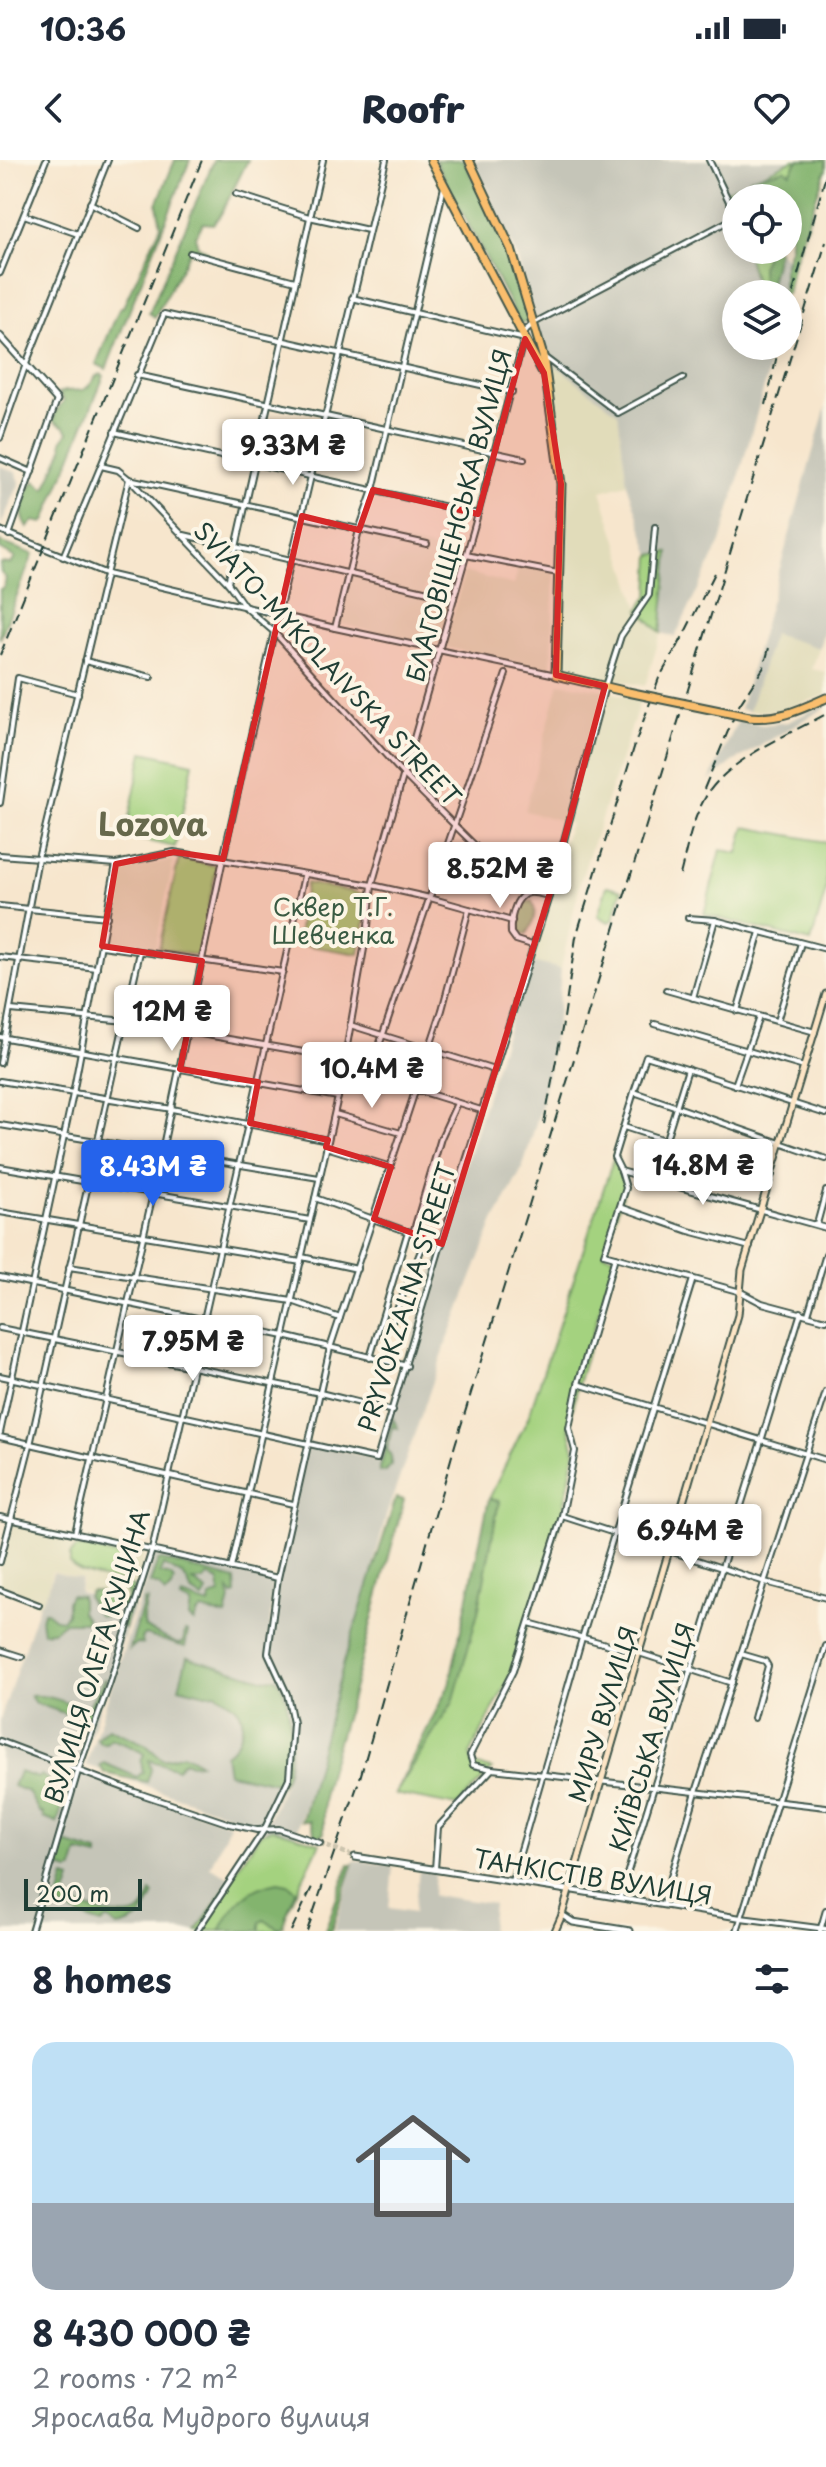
<!DOCTYPE html>
<html lang="en">
<head>
<meta charset="utf-8">
<style>
  :root { --surface:#fff; --page:#f6f6f7; --text:#1f2937; --muted:#747a83; --accent:#2563eb }
  body { margin:0; font-family:"Playpen Sans",sans-serif; background:var(--page); color:var(--text); height:100vh; display:flex; flex-direction:column; font-size:30px; white-space:nowrap }
  * { box-sizing:border-box; margin:0 }
  p { font-size:26px; color:var(--muted) }
  .icon { flex:none; width:44px; height:44px; fill:none; stroke:currentColor; stroke-width:2; stroke-linecap:round; stroke-linejoin:round }
  .map { position:relative; height:1771px; overflow:hidden }
  .side { display:flex; flex-direction:column; background:var(--surface); flex:1 }
  .side>* { flex:none }
  .tools { position:absolute; left:722px; top:24px; display:grid; gap:16px }
  .tools a { display:grid; place-items:center; width:80px; height:80px; border-radius:50%; background:var(--surface); box-shadow:0 4px 20px #0003; font-size:40px }
  .scale { position:absolute; left:24px; bottom:20px; width:118px; box-sizing:border-box; padding-left:8px; border:4px solid #1f3d34; border-top:0; font-size:22px; line-height:28px; white-space:nowrap; color:#1f3d34; -webkit-text-stroke:6px #fcf5e5; paint-order:stroke }
  .price { position:absolute; translate:-50% -68px; padding:0 18px; border-radius:8px; background:#fff; color:#222; font-size:26px; line-height:52px; filter:drop-shadow(0 2px 4px #0008) }
  .price::after { content:''; position:absolute; left:50%; top:48px; width:24px; height:18px; margin-left:-12px; background:inherit; clip-path:polygon(0 0,100% 0,50% 100%) }
  .price.selected { background:var(--accent); color:#fff }
  ul { padding:0; list-style:none }
  li { display:grid; align-content:center; gap:16px; height:424px; padding:0 32px }
  li span { display:grid; place-items:center; height:248px; border-radius:24px; color:#555 }
  li>.icon { margin-inline-start:auto }
  span .icon { width:144px; height:144px; fill:#fffc; stroke-width:1 }
  li b { font-size:34px }
  h2 { display:flex; justify-content:space-between; align-items:center; height:96px; padding:0 32px; font-size:34px }
  .status { display:flex; justify-content:space-between; align-items:center; height:56px; padding:0 40px; background:var(--surface); direction:ltr }
  .status svg { height:22px; fill:currentColor }
  header { display:flex; justify-content:space-between; align-items:center; height:104px; padding:0 32px; background:var(--surface); font-size:36px; font-weight:800 }
  .map>svg:first-child { display:block }
  .built { fill:#e1dcba }
  .industrial { fill:#c5c5b8 }
  .green { fill:#a4d27f; stroke:#62885a; stroke-width:2 }
  .forest { fill:#83b46e; stroke:#517851; stroke-width:2 }
  .lines { fill:none; stroke-linecap:round; stroke-linejoin:round }
  .tertiary-tunnel { stroke:#ccc4ae; stroke-width:5; stroke-dasharray:5 2.5; stroke-linecap:butt }
  .minor-casing { stroke:#3f564b; stroke-width:8 }
  .tertiary-casing { stroke:#3f564b; stroke-width:9 }
  .secondary-casing { stroke:#3f564b; stroke-width:9 }
  .primary-casing { stroke:#3f564b; stroke-width:11 }
  .minor { stroke:#fff; stroke-width:4 }
  .tertiary { stroke:#fff; stroke-width:5 }
  .secondary { stroke:#fde5c5; stroke-width:5 }
  .primary { stroke:#fabe6d; stroke-width:7 }
  .rail { stroke:#1f3d34; stroke-width:2; stroke-dasharray:12 6; stroke-linecap:butt }
  .primary-bridge-casing { stroke:#3f564b; stroke-width:11; stroke-linecap:butt }
  .primary-bridge { stroke:#fabe6d; stroke-width:7 }
  .marked { fill:#d62828; fill-opacity:0.2; stroke:#d62828; stroke-width:6; stroke-linejoin:round }
  .labels { text-anchor:middle; dominant-baseline:central; stroke-width:8; stroke-linejoin:round; paint-order:stroke }
  .street-label { font-size:24px; fill:#1f3d34; stroke:#fcf5e5 }
  .park-label { font-size:24px; fill:#3a5b43; stroke:#fcf5e5 }
  .district-label { font-size:32px; font-weight:bold; fill:#66694c; stroke:#fcf5e5 }
</style>
</head>
<body>
<div class="status"><b>10:36</b><svg viewBox="0 0 49 12"><path d="M0 12V9h3v3zM5 12V6h3v6zM10 12V3h3v9zM15 12V0h3v12zM26 1h20v11H26zM47 4h2v5h-2z"/></svg></div>
<header><svg class="icon" aria-label="back" viewBox="0 0 24 24"><path d="M15 5l-7 7 7 7"/></svg>Roofr<svg class="icon" aria-label="heart" viewBox="0 0 24 24"><path d="M12 20l-8-8c-3-5 5-10 8-4 3-6 11-1 8 4z"/></svg></header>
<div class="map">
<svg width="826" height="1771" viewBox="0 0 826 1771">
  <rect width="100%" height="100%" fill="#fcf5e5"/>
  <filter id="ink" filterUnits="userSpaceOnUse"><feTurbulence type="fractalNoise" baseFrequency=".0125" numOctaves="2"/><feDisplacementMap in="SourceGraphic" scale="16" xChannelSelector="R" yChannelSelector="G"/><feConvolveMatrix kernelMatrix="1 2 1 2 8 2 1 2 1" color-interpolation-filters="sRGB"/></filter>
  <filter id="wash" filterUnits="userSpaceOnUse"><feTurbulence type="fractalNoise" baseFrequency=".006" numOctaves="4" result="noise"/><feDisplacementMap in="SourceGraphic" scale="32" xChannelSelector="R" yChannelSelector="G"/><feGaussianBlur stdDeviation="1.8" result="paint"/><feColorMatrix in="noise" values="0 0 0 0 0 0 0 0 0 0 0 0 0 0 0 0 0 1.4 0 .05"/><feComposite in="paint" operator="in"/></filter>
  <g filter="url(#wash)">
    <rect width="100%" height="100%" fill="#f7e6cd"/>
    <g class="built">
      <path d="M547,199L618,253L627,324L601,331L639,449L661,473L645,526L562,509L564,325Z"/>
      <path d="M360,371L435,389L424,432L451,440L438,486L340,464Z"/>
      <path d="M519,404L554,411L551,507L547,509L445,487L464,412L514,425Z"/>
      <path d="M773,473L819,488L812,509L826,512V535L777,551H749Z"/>
      <path d="M559,523L604,530L640,541L580,722L561,809L528,801L570,663L525,651Z"/>
      <path d="M174,700L155,789L106,779L121,709Z"/>
      <path d="M14,1363L145,1392L134,1441L80,1431L82,1419L52,1411L48,1430L39,1445L0,1429V1408Z"/>
    </g>
    <g class="industrial">
      <path d="M474,0H793L724,32L736,56V90H746L758,134H736V186H772L766,220L721,382L675,477L661,473L669,392L651,395L627,324L618,253L547,199L517,97Z"/>
      <path d="M771,90H776L789,101L782,134H759Z"/>
      <path d="M826,246V463L819,488L773,474L749,551L740,549Z"/>
      <path d="M0,306L16,312L20,322L1,365Z"/>
      <path d="M826,544V547L733,602L709,621L738,561L763,565L788,562Z"/>
      <path d="M528,801L561,809L557,859L540,950L522,1009L494,1061L445,1187L386,1356L340,1533L295,1676L264,1670L287,1617L261,1666L86,1605L154,1395L273,1420L268,1493L278,1418L308,1283L376,1299Z"/>
      <path d="M53,1412L81,1419L79,1432L135,1445L79,1608L135,1632L230,1664L210,1707L230,1717L197,1771H0V1560L39,1445L48,1430Z"/>
      <path d="M355,1700L393,1706L389,1748L414,1752L419,1711L435,1713L433,1735L493,1744L490,1771H334Z"/>
    </g>
    <g class="green">
      <path d="M793,0H796L786,38H736V56L724,32Z"/>
      <path d="M746,90H771L759,134H758Z"/>
      <path d="M669,392L661,473L639,450L649,435L651,395Z"/>
      <path d="M143,592L193,603L175,687L125,676Z"/>
      <path d="M745,667L826,682V730L811,782L704,754L721,690L738,693Z"/>
      <path d="M179,698L217,706L198,796L159,788Z"/>
      <path d="M306,723L370,735L359,794L297,784Z"/>
      <path d="M607,726L622,730L613,760L609,762L598,756Z"/>
      <path d="M614,997L626,1023L604,1094L615,1097L578,1224L569,1267L575,1291L562,1356L513,1511L470,1594L473,1605L492,1609L457,1646L395,1634L453,1542L478,1452L499,1341L489,1339L528,1258Z"/>
      <path d="M85,1387L128,1399L133,1407L131,1416C120,1425 79,1415 70,1404V1395L76,1388Z"/>
      <path d="M272,1668L320,1683L278,1771H197L260,1674Z"/>
    </g>
    <g class="forest">
      <path d="M175,0H190L106,209L96,204L120,147H123L161,66L157,44Z"/>
      <path d="M214,0H248L220,56L213,64L203,63L195,77L198,86L207,91L209,96L190,91L155,157L149,153Z"/>
      <path d="M435,0H464L517,113L531,162L520,163Z"/>
      <path d="M798,0H826V9L792,107L787,134H783V111L790,86L788,38L766,34L752,36L742,32L750,18L785,9L790,13Z"/>
      <path d="M768,90H778L767,134H762L761,107Z"/>
      <path d="M102,214L104,216L45,361L43,363L34,361L28,367C17,354 24,331 35,321L45,329L46,327L63,289L62,281L68,272L65,267L54,261L55,253L64,241L59,233C77,226 83,239 96,216Z"/>
      <path d="M0,382L33,394L0,479V429L4,428L6,418L1,413L0,403L11,404L15,398L0,389Z"/>
      <path d="M532,741C538,752 533,766 526,775L517,772L523,742Z"/>
      <path d="M393,1259L398,1268L392,1267L387,1289L391,1296V1305L386,1311L379,1312Z"/>
      <path d="M396,1338L404,1340L348,1549L329,1611L324,1633V1673L317,1678L310,1661H302L345,1498Z"/>
      <path d="M489,1339L499,1341L478,1452L453,1542L395,1634L449,1525Z"/>
      <path d="M162,1400L235,1420L236,1434L233,1435L229,1430L230,1439L226,1456L202,1450L197,1454L194,1462L189,1458L191,1444L181,1439L182,1436L209,1445L210,1437L220,1434L219,1421L208,1416L204,1421H193L207,1432L203,1439L191,1431C187,1413 176,1413 163,1405L160,1413L171,1416L174,1421L172,1428L165,1434L160,1426L150,1423L158,1401Z"/>
      <path d="M106,1422L135,1427L124,1468L117,1462L123,1451L120,1443L127,1440V1431Z"/>
      <path d="M90,1431H98L112,1438L107,1456L98,1455C95,1448 89,1443 87,1436Z"/>
      <path d="M70,1435L81,1436V1452L86,1459L85,1462H65L53,1471L43,1472C42,1464 39,1457 45,1451L55,1459L62,1460L67,1454V1442Z"/>
      <path d="M147,1440L143,1458L145,1468L177,1484L183,1483L185,1471L188,1472L185,1487L145,1475L141,1478L143,1484L137,1483L130,1489L144,1441Z"/>
      <path d="M187,1497L263,1519L276,1518C294,1541 294,1599 282,1624L228,1613L225,1595C238,1587 249,1561 237,1548C232,1543 222,1537 216,1533L206,1534L179,1527Z"/>
      <path d="M104,1519H106C102,1534 97,1551 83,1560L35,1543L30,1536C47,1534 68,1542 82,1551L87,1549Z"/>
      <path d="M108,1568L145,1584L163,1600L183,1594L200,1603L191,1604L184,1601L177,1609L149,1600L151,1610L147,1622L104,1613L100,1605L104,1603L137,1617L143,1612L141,1601L144,1594C134,1587 122,1583 111,1579L106,1583H100L97,1578Z"/>
      <path d="M19,1612L39,1618L41,1615L57,1626L69,1627L57,1663L43,1658V1653H40L28,1632L13,1626Z"/>
      <path d="M65,1683L98,1693V1697L78,1692L73,1710L68,1711L57,1706Z"/>
      <path d="M349,1704H353L331,1771H325Z"/>
      <path d="M65,1717L71,1719L64,1741C82,1747 127,1765 142,1750C146,1746 149,1737 151,1732L154,1734C145,1753 139,1764 117,1767L108,1759L102,1764C84,1760 69,1749 51,1742L53,1738L59,1739Z"/>
      <path d="M278,1722L288,1724L296,1730L282,1767L277,1768L264,1760L260,1762V1771H220C232,1745 249,1727 278,1722Z"/>
    </g>
  </g>
  <g filter="url(#ink)">
    <g class="lines">
      <path class="tertiary-tunnel" d="M320,1683L355,1697"/>
      <defs>
        <g id="minor">
          <path d="M709,0L736,56"/>
          <path d="M236,34L309,57L368,70"/>
          <path d="M90,43L139,68"/>
          <path d="M24,55L78,74"/>
          <path d="M190,93L295,121"/>
          <path d="M0,113L46,0"/>
          <path d="M352,138L525,179"/>
          <path d="M544,197L618,253L683,218"/>
          <path d="M137,215L524,299"/>
          <path d="M114,272L478,354"/>
          <path d="M0,278L26,204L108,0"/>
          <path d="M0,298L32,312"/>
          <path d="M101,306L118,310L129,319L228,423L245,447L274,472L403,614L524,734"/>
          <path d="M0,370L107,414L335,468L556,515"/>
          <path d="M9,375L57,240"/>
          <path d="M184,375L454,438"/>
          <path d="M466,395L558,413"/>
          <path d="M63,397L164,154L512,232"/>
          <path d="M228,423L323,0"/>
          <path d="M335,468L359,370L373,330L444,27"/>
          <path d="M85,501L151,517"/>
          <path d="M0,643L18,518L78,534"/>
          <path d="M0,695L116,704L174,692L372,725L430,738L512,761"/>
          <path d="M0,746L107,757"/>
          <path d="M688,758L715,760L826,789"/>
          <path d="M532,785L516,780L511,773C510,762 514,735 529,733C535,732 543,735 549,736"/>
          <path d="M102,786L283,812"/>
          <path d="M0,797L97,808"/>
          <path d="M666,830L815,872"/>
          <path d="M693,838L715,760"/>
          <path d="M11,850L126,861L344,899"/>
          <path d="M737,851L760,772"/>
          <path d="M777,861L801,783"/>
          <path d="M655,864L804,907"/>
          <path d="M350,865L494,910"/>
          <path d="M0,877L338,937"/>
          <path d="M0,903L38,698L129,319L427,384"/>
          <path d="M343,907L481,950"/>
          <path d="M369,915L506,514"/>
          <path d="M0,921L172,949L328,980"/>
          <path d="M735,925L759,857"/>
          <path d="M634,932L614,997L621,1011L826,1068"/>
          <path d="M335,954L401,973"/>
          <path d="M826,954L646,896L634,932L826,999"/>
          <path d="M0,965L319,1018"/>
          <path d="M624,967L772,1015"/>
          <path d="M666,979L688,909"/>
          <path d="M326,987L391,1007"/>
          <path d="M0,1007L310,1060"/>
          <path d="M621,1011L626,1028L604,1094L741,1132L762,1143L826,1160"/>
          <path d="M315,1038L442,1084"/>
          <path d="M620,1047L689,1071L750,1087"/>
          <path d="M0,1052L301,1102"/>
          <path d="M817,1064L826,1031"/>
          <path d="M413,1073L441,978L457,943"/>
          <path d="M302,1097L357,1109"/>
          <path d="M69,1107L292,1141L340,1158"/>
          <path d="M0,1117L284,1176L407,1206"/>
          <path d="M808,1154L826,1094"/>
          <path d="M392,1162L426,1078"/>
          <path d="M0,1168L320,1233L393,1251"/>
          <path d="M370,1198L408,1071"/>
          <path d="M0,1216L377,1299L465,1004L550,733L605,526L621,476L649,435L655,367"/>
          <path d="M578,1224L826,1300"/>
          <path d="M0,1273L73,934L116,704"/>
          <path d="M0,1277L293,1344"/>
          <path d="M562,1356L765,1422L826,1438"/>
          <path d="M0,1357L278,1418"/>
          <path d="M75,1373L153,1034L223,699L274,472L386,0"/>
          <path d="M0,1402L30,1285L140,792"/>
          <path d="M231,1408L338,937L368,766L372,725L478,354L526,170L534,163L736,57"/>
          <path d="M0,1430L39,1445"/>
          <path d="M529,1463L639,1493L732,1523"/>
          <path d="M0,1490L22,1497"/>
          <path d="M741,1494L765,1501L768,1506L754,1558"/>
          <path d="M0,1581L135,1632L230,1664L257,1670L279,1669L320,1683"/>
          <path d="M492,1609L473,1605L470,1595L513,1511L562,1356L575,1291L569,1268L578,1224L615,1097"/>
          <path d="M435,1709L438,1667L492,1609L826,1647"/>
          <path d="M512,1721L582,1478L693,1119"/>
          <path d="M570,1730L741,1758L826,1769"/>
          <path d="M620,1737L801,1152"/>
          <path d="M663,1744L696,1632L826,1232"/>
          <path d="M31,1771L79,1608L109,1525L152,1390L304,716"/>
          <path d="M197,1771L264,1670L289,1618L293,1563L287,1534L268,1493L278,1418L330,1188L442,850L469,749"/>
          <path d="M737,1771L826,1486"/>
          <path d="M820,1771L826,1750"/>
        </g>
        <g id="tertiary">
          <path d="M0,176L57,240"/>
          <path d="M355,1697L567,1730"/>
          <path d="M562,1755L573,1762L630,1771"/>
        </g>
        <path id="secondary" d="M555,1771L562,1755L738,1155L742,1110L826,834"/>
        <g id="primary">
          <path d="M431,0L542,211"/>
          <path d="M469,0L511,89L543,196L561,324L556,515L628,532"/>
          <path d="M749,557C779,560 799,550 826,538"/>
        </g>
      </defs>
      <use href="#minor" class="minor-casing"/>
      <use href="#tertiary" class="tertiary-casing"/>
      <use href="#secondary" class="secondary-casing"/>
      <use href="#primary" class="primary-casing"/>
      <use href="#minor" class="minor"/>
      <use href="#tertiary" class="tertiary"/>
      <use href="#secondary" class="secondary"/>
      <use href="#primary" class="primary"/>
      <g class="rail">
        <path d="M788,150L826,15"/>
        <path d="M766,245L779,186"/>
        <path d="M677,488L715,413"/>
        <path d="M0,495L202,0"/>
        <path d="M704,629L738,547L764,507L770,484"/>
        <path d="M680,715C687,689 691,662 705,638C726,600 788,575 826,554"/>
        <path d="M544,964L564,858L576,777L636,581L659,518L682,479"/>
        <path d="M291,1771L313,1725"/>
        <path d="M307,1771L360,1618L455,1285L826,82"/>
      </g>
      <defs>
        <path id="primary-bridge" d="M628,532L749,557"/>
      </defs>
      <use href="#primary-bridge" class="primary-bridge-casing"/>
      <use href="#primary-bridge" class="primary-bridge"/>
    </g>
  </g>
  <path class="marked" d="M525,179L544,213L561,324L556,515L605,526L550,733L442,1084L374,1059L391,1007L326,987L328,980L250,963L258,922L180,909L202,801L102,786L116,704L174,692L223,699L302,356L359,370L373,330L478,354Z"/>
  <g class="labels">
    <g class="street-label">
      <text transform="translate(458 355) rotate(-75)">БЛАГОВІЩЕНСЬКА ВУЛИЦЯ</text>
      <text transform="translate(328 503) rotate(47)">SVIATO-MYKOLAIVSKA STREET</text>
      <text transform="translate(406 1137) rotate(-73)">PRYVOKZALNA STREET</text>
      <text transform="translate(96 1496) rotate(-73)">ВУЛИЦЯ ОЛЕГА КУЦИНА</text>
      <text transform="translate(602 1554) rotate(-73)">МИРУ ВУЛИЦЯ</text>
      <text transform="translate(651 1577) rotate(-73)">КИЇВСЬКА ВУЛИЦЯ</text>
      <text transform="translate(593 1716) rotate(9)">ТАНКІСТІВ ВУЛИЦЯ</text>
    </g>
    <g class="park-label">
      <text x="333" y="746">Сквер Т.Г.<tspan x="333" dy="28">Шевченка</tspan></text>
    </g>
    <g class="district-label">
      <text x="153" y="663">Lozova</text>
    </g>
  </g>
</svg>
<div class="tools">
<a><svg class="icon" aria-label="locate" viewBox="0 0 24 24"><circle cx="12" cy="12" r="6"/><path d="M12 2v4M12 18v4M2 12h4M18 12h4"/></svg></a>
<a><svg class="icon" aria-label="layers" viewBox="0 0 24 24"><path d="M12 4l9 5-9 5-9-5zM3 14l9 5 9-5"/></svg></a>
</div>
<div class="scale">200 m</div>
<b class="price" style="left:293px;top:327px">9.33M ₴</b>
<b class="price" style="left:500px;top:750px">8.52M ₴</b>
<b class="price" style="left:172px;top:893px">12M ₴</b>
<b class="price" style="left:372px;top:950px">10.4M ₴</b>
<b class="price" style="left:703px;top:1047px">14.8M ₴</b>
<b class="price selected" style="left:153px;top:1048px">8.43M ₴</b>
<b class="price" style="left:193px;top:1223px">7.95M ₴</b>
<b class="price" style="left:690px;top:1412px">6.94M ₴</b>
</div>
<section class="side">
<h2>8 homes<svg class="icon" aria-label="filters" viewBox="0 0 24 24"><path d="M4 7h16M4 17h16"/><circle cx="9" cy="7" r="2"/><circle cx="15" cy="17" r="2"/></svg></h2>
<ul>
<li><span style="background:linear-gradient(#bfe0f5 65%,#9aa5b1 0)"><svg class="icon" aria-label="home" viewBox="0 0 24 24"><path d="M3 11l9-7 9 7M6 9v11h12V9"/></svg></span><div><b>8 430 000 ₴</b><p>2 rooms · 72 m²</p><p>Ярослава Мудрого вулиця</p></div></li>
</ul>
</section>
</body>
</html>
